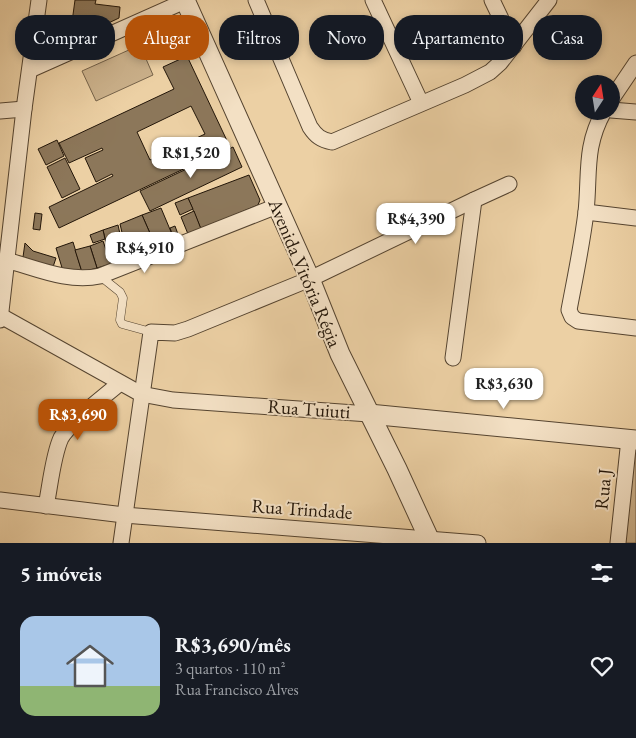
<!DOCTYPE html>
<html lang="pt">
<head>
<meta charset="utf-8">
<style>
  :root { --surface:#171b24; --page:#242831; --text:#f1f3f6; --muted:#9ea1a6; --accent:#b45309 }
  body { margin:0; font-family:"EB Garamond",serif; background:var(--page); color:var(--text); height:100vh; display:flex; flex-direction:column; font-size:19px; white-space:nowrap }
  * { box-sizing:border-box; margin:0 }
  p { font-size:16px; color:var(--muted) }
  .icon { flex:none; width:28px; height:28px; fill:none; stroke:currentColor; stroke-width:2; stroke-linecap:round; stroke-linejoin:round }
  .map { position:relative; height:543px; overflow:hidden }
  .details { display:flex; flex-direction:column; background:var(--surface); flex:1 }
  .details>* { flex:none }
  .hud { position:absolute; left:15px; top:15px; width:606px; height:45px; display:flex; gap:10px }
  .needle { width:32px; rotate:12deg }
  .tools { position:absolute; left:575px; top:75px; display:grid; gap:10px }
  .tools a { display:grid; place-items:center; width:45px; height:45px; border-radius:50%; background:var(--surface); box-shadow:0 2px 8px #0003; font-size:25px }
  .price { position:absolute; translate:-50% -42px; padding:0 11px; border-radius:10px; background:#fff; color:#222; font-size:16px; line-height:32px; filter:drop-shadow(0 1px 2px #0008) }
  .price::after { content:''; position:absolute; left:50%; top:30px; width:15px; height:11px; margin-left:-8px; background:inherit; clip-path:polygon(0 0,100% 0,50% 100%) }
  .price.current { background:var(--accent); color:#fff }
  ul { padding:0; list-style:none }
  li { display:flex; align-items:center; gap:15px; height:125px; padding:0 20px }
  li span { display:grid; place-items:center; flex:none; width:140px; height:100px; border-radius:15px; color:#555 }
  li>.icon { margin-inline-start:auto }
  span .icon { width:60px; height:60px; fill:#fffc; stroke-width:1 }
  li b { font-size:21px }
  h2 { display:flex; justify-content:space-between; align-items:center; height:60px; padding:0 20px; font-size:21px }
  .chip { padding:0 18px; border-radius:20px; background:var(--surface); box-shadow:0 2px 8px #0003; font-size:18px; line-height:45px }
  .chip.current { background:var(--accent); color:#fff }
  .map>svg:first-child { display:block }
  .green { fill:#cab08a; stroke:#76634a }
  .building { fill:#8c775a; stroke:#231609; fill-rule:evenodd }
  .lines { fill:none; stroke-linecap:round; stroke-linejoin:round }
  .service-casing { stroke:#554430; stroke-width:9 }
  .minor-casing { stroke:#554430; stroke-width:17 }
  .tertiary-casing { stroke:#554430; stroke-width:21 }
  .service { stroke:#f3e0c4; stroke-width:8 }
  .minor { stroke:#f3e0c4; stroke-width:15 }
  .tertiary { stroke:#f3e0c4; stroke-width:19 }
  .tree { fill:#998364 }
  .labels { text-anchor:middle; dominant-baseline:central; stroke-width:4; stroke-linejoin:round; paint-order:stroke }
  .street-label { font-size:19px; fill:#231609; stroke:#f3e0c4 }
</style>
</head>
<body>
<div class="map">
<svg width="636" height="543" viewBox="0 0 636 543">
  <rect width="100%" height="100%" fill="#ecd0a4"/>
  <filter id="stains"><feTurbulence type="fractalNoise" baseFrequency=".004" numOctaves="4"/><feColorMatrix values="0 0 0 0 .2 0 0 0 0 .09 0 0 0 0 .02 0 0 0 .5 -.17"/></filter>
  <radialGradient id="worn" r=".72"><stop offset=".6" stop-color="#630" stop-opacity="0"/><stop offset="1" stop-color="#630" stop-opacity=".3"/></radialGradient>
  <g class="green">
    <path d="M140,45L153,75L96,101L82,71Z"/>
    <path d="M634,447H636V543H624Z"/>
  </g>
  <g class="building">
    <path d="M75,0H96L95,4L120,7L119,18L100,27L72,22Z"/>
    <path d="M187,56L230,147L59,228L49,207L113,176L112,174L96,182L85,158L103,150L102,148L69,163L59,143L174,89L163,67ZM191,106L205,134L150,160L137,132Z"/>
    <path d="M57,140L64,156L46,165L38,149Z"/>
    <path d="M233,147L242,167L150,211L140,191Z"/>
    <path d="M65,158L80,189L62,198L47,167Z"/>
    <path d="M249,175L260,200L258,205L201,229L188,198Z"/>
    <path d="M188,198L193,209L180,215L175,203Z"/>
    <path d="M161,208L174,239L156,247L142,215Z"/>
    <path d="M194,211L201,229L188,234L181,217Z"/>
    <path d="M35,213L42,214L40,230L33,229Z"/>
    <path d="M142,215L156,247L128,258L120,224Z"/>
    <path d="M118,225L122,243L107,247L103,230Z"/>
    <path d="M175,226L179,237L174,239L170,228Z"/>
    <path d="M103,230L105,239L93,243L90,235Z"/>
    <path d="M103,241L111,264L97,268L90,246Z"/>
    <path d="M73,242L82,272L63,271L56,248Z"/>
    <path d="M124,242L128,258L117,261L114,249L110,250L109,246Z"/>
    <path d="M25,243L33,251L56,258L53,267L23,257Z"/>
    <path d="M90,246L97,268L82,272L75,250Z"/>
  </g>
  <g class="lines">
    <defs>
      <path id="service" d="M100,276L120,292L123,298L120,320L122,324L151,332"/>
      <g id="minor">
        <path d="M256,0L310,127C316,136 321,140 332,142L465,85L490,72L500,63L549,0"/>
        <path d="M373,0L421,103"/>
        <path d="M492,0L514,46"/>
        <path d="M30,70L185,1"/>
        <path d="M611,100L636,63"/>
        <path d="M611,110L636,112"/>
        <path d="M0,111L24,109"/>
        <path d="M604,111C584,147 590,173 586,212C582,245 575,278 569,310L572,317L578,321L636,328"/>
        <path d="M586,212L636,218"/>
        <path d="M6,260C36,268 68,283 100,276L277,206"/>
        <path d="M1,316L141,394L173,400L369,414"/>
        <path d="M0,320L24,109L39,0"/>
        <path d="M453,358L474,200"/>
        <path d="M0,500L124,515L478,543"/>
        <path d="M46,506C50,487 53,455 61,438C70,422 105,396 120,383"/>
        <path d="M121,543L151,332L175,333L188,329L310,279L474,200L509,184"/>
        <path d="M618,543L629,439"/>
      </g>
      <g id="tertiary">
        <path d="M185,0L310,279L340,354L397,469L431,543"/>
        <path d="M369,414L636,440"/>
      </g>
    </defs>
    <use href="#service" class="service-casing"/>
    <use href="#minor" class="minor-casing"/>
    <use href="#tertiary" class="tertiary-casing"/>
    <use href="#service" class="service"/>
    <use href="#minor" class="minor"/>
    <use href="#tertiary" class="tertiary"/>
  </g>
  <circle class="tree" cx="174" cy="27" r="5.5"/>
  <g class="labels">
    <g class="street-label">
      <text transform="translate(305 273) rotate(67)">Avenida Vitória Régia</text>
      <text transform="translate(309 409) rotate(4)">Rua Tuiuti</text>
      <text transform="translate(603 489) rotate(-84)">Rua J</text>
      <text transform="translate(302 509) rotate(4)">Rua Trindade</text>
    </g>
  </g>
  <rect width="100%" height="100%" filter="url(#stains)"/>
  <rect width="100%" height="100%" fill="url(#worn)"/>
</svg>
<div class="tools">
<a><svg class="needle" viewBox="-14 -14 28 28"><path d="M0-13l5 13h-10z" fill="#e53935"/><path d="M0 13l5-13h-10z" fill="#9ea1a6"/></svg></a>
</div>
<b class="price" style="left:191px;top:179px">R$1,520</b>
<b class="price" style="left:416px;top:245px">R$4,390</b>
<b class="price" style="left:145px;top:274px">R$4,910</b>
<b class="price" style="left:504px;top:410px">R$3,630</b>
<b class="price current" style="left:78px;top:441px">R$3,690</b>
<div class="hud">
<a class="chip">Comprar</a>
<a class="chip current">Alugar</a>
<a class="chip">Filtros</a>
<a class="chip">Novo</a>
<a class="chip">Apartamento</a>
<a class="chip">Casa</a>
</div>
</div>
<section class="details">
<h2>5 imóveis<svg class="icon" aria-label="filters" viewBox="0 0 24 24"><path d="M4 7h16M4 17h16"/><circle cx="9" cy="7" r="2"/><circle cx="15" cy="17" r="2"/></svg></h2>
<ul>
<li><span style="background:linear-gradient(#a9c7e8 70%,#8fb573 0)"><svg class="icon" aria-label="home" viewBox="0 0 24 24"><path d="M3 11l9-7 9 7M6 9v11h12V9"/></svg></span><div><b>R$3,690/mês</b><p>3 quartos · 110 m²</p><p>Rua Francisco Alves</p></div><svg class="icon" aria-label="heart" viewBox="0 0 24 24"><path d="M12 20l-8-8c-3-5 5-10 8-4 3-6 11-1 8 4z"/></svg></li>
</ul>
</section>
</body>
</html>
